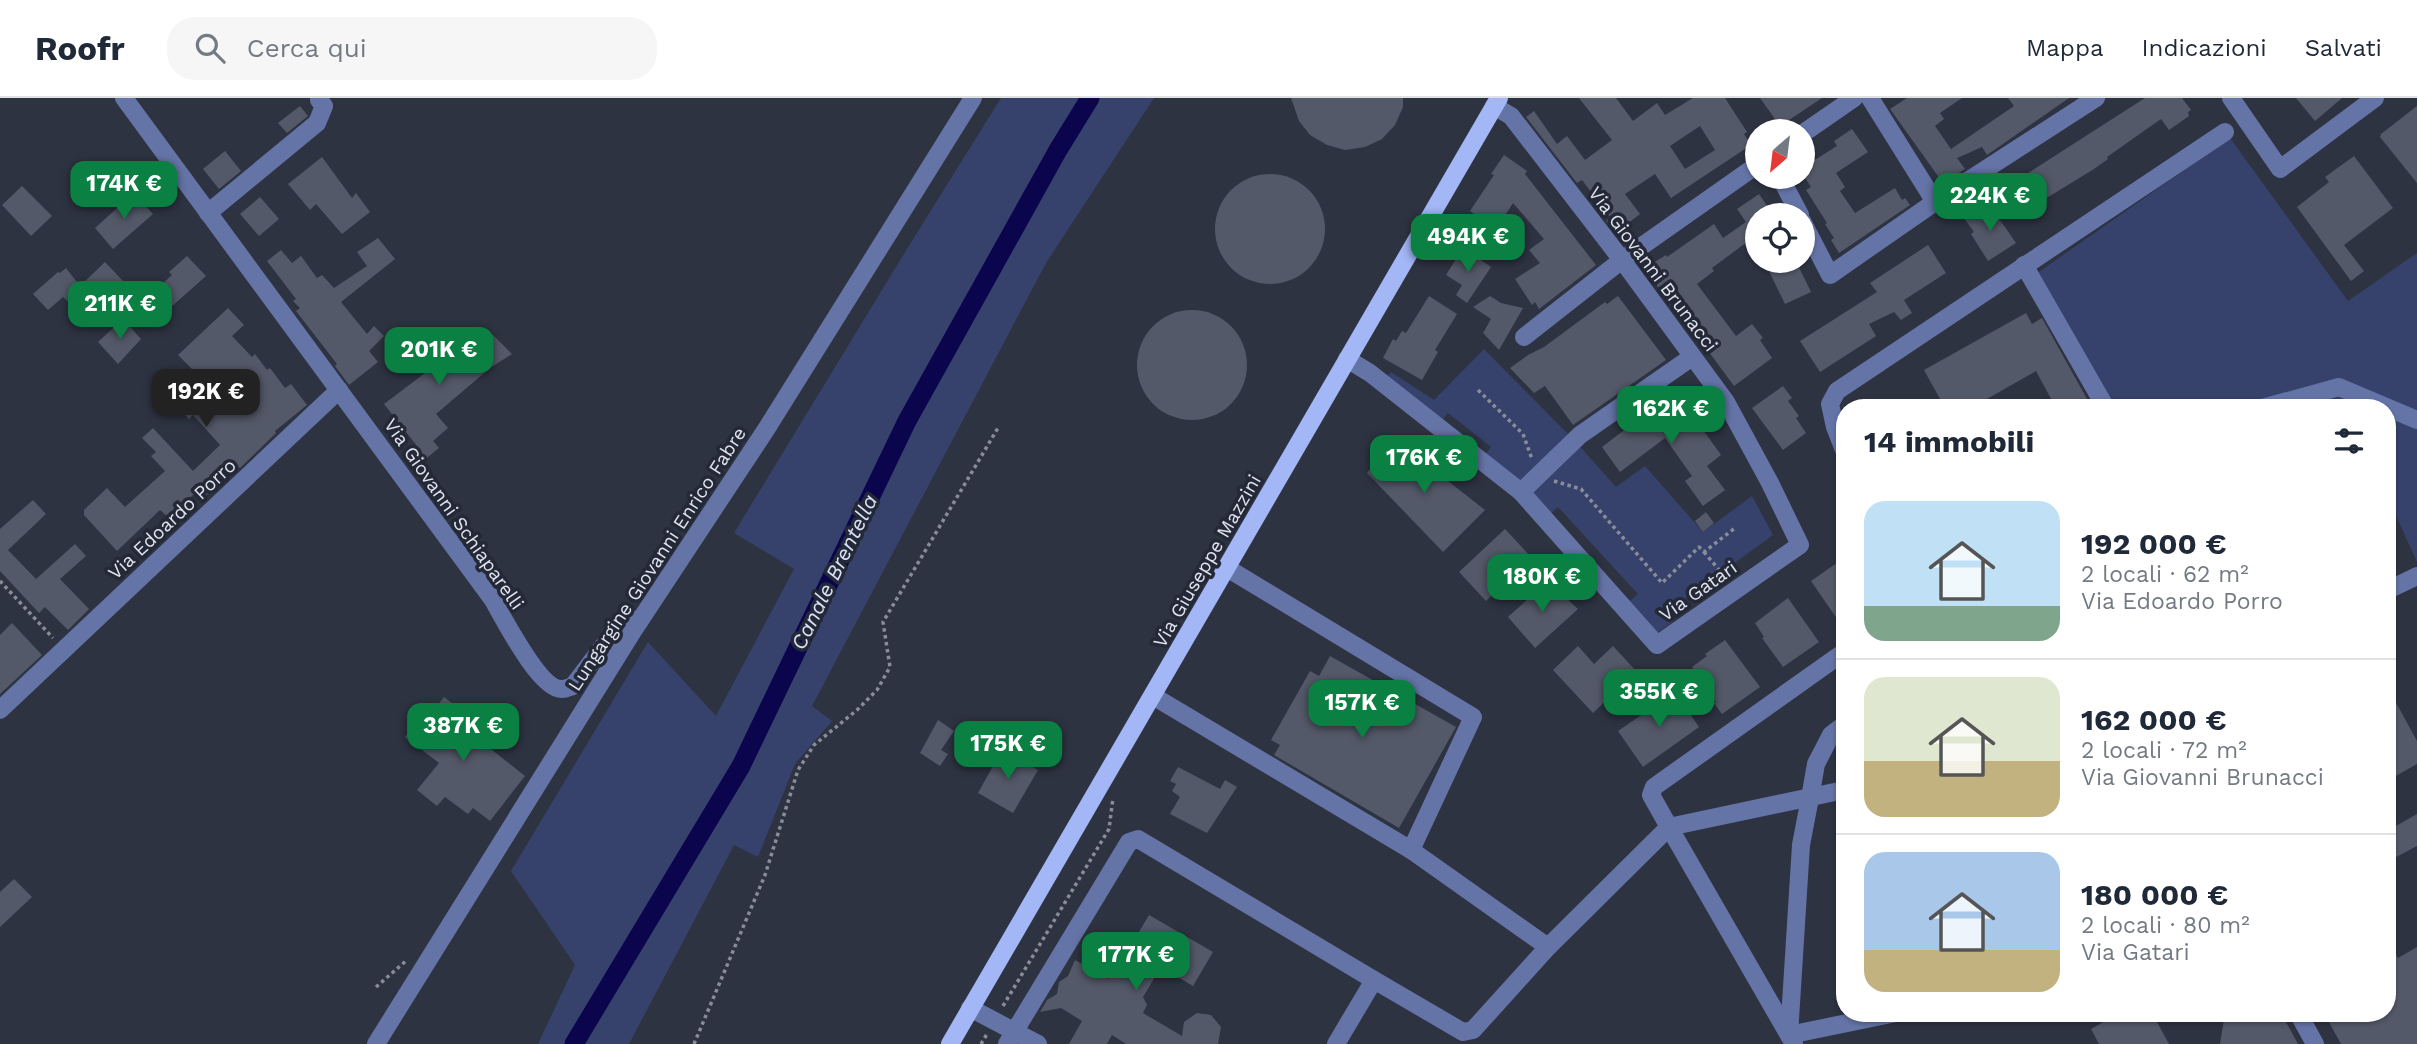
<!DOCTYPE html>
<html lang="it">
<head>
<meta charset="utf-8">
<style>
  :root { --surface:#fff; --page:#f6f6f7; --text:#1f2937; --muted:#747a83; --line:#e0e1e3; --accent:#0b8043 }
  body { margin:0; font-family:"Work Sans",sans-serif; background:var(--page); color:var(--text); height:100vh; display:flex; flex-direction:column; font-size:26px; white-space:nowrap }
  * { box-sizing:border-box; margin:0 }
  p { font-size:23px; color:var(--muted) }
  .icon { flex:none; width:38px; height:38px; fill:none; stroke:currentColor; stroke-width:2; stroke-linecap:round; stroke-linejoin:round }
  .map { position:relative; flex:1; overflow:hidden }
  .drawer { position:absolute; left:1836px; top:301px; width:560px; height:623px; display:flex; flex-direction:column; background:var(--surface); border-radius:28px; box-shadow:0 2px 5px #0004 }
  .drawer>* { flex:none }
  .needle { width:46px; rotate:208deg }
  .buttons { position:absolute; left:1745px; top:21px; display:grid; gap:14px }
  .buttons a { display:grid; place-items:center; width:70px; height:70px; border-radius:50%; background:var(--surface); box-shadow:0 2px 5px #0004; font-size:35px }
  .price { position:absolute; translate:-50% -60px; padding:0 16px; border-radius:14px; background:var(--accent); color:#fff; font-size:23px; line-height:46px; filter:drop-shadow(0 2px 4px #0008) }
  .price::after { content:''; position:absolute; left:50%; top:42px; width:21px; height:16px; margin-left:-10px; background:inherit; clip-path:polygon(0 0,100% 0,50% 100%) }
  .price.selected { background:#222; color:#fff }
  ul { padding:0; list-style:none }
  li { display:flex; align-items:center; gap:21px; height:175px; padding:0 28px }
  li+li { border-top:2px solid var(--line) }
  li span { display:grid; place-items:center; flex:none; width:196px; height:140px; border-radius:21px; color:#555 }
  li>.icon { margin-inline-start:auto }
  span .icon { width:84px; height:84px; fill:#fffc; stroke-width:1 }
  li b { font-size:30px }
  h2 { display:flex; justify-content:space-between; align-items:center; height:84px; padding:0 28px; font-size:30px }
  header { display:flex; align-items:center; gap:42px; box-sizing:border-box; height:98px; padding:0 35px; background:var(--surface); border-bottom:2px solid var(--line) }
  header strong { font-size:33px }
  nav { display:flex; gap:38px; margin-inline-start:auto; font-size:24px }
  .search { width:490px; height:63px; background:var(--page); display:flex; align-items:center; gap:18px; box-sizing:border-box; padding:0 24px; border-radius:28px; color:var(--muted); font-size:26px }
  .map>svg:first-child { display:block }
  .green { fill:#36426c }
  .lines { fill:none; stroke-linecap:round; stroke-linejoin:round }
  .canal { stroke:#0a054d; stroke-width:19 }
  .building { fill:#545969; fill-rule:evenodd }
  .path { stroke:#898d99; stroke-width:3.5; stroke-dasharray:3.5 3.5; stroke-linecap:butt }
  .minor { stroke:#6574a7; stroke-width:18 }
  .major { stroke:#a3b6f5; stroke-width:18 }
  .labels { text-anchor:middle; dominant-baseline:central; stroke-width:7; stroke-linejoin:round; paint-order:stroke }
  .street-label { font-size:19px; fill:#e1e4ee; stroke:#242937 }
  .water-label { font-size:21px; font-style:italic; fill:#dae1f7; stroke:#242937 }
</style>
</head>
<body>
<header>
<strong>Roofr</strong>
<div class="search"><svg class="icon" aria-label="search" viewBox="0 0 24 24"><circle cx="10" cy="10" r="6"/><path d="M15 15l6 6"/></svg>Cerca qui</div>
<nav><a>Mappa</a><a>Indicazioni</a><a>Salvati</a></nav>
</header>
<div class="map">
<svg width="2417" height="946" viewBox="0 0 2417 946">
  <rect width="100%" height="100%" fill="#2e3342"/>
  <g class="green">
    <path d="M1001,0H1154L1046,165L812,608L832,623L795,666L758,759L734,747L629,946H538L575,867L511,773L648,544L716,618L794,471L734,435L910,146Z"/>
    <path d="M2230,40L2348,203L2417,155V464L2387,398V310H2347L2343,301L2321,310H2111L2036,176Z"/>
    <path d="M1484,251L1574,342L1616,389L1645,368L1703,434L1752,398L1773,437L1667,514L1674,523L1657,535L1629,504L1638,496L1558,409L1549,417L1485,357L1491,349L1448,315L1442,322L1386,280L1391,274L1434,302Z"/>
  </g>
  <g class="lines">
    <path class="canal" d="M574,946L741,668L907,323L1058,52L1090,0"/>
  </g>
  <g class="building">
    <path d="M1291,0H1403V9L1395,27L1382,41L1365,49L1345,52L1327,47L1310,37L1299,23Z"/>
    <path d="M1579,0H1616L1633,23L1657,5L1665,17L1693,0H1725L1747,34L1744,36L1751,47L1671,100L1655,76L1625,96L1640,116L1615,135L1606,123L1610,119L1582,82L1577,85L1526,19L1534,13L1557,46L1567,38L1585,62L1612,42ZM1700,28L1715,52L1685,71L1670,48Z"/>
    <path d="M1760,0H1822L1780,28Z"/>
    <path d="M1907,0H1962L1940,15L1944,21L1935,28L1951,51L2014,8L2008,0H2069L1987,57L1982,49L1957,60L1965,71L1943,85L1890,11Z"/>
    <path d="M2145,0H2182L2191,12L2188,14L2189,18L2169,32L2161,21L2107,59L2108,61L2094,71L2024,114L2008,88Z"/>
    <path d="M2296,0H2342L2315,23Z"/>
    <path d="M300,8L308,18L287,35L278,25Z"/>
    <path d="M2417,8V85L2380,39L2381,36Z"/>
    <path d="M1852,31L1868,54L1836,75L1845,89L1840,93L1855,115L1895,90L1902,102L1905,100L1910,107L1839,155L1831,142L1834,140L1825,126L1827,125L1806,92L1811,89L1802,75V70L1837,48L1834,43Z"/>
    <path d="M225,53L241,73L219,91L203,71Z"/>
    <path d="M1504,57L1527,73L1525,76L1596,167L1539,211L1535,204L1532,207L1515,181L1540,165L1529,152L1544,141L1513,105L1496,131L1470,113L1494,77L1491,76Z"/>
    <path d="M2354,58L2393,110L2344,147L2364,173L2351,183L2297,109L2329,84L2325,79Z"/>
    <path d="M322,59L352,100L356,95L370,114L342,136L316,106L310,112L288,86Z"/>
    <circle cx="1270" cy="131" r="55"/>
    <path d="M22,88L52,118L31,138L2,107Z"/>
    <path d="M134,95L153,116L113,151L95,130Z"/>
    <path d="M1759,96L1770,112L1763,117H1757V141L1755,138L1712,170L1714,173L1697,186L1736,238L1752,226L1763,240L1760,242L1772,260L1734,288L1695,235L1692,238L1645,170L1666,157L1667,159L1714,126L1723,140L1746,124L1737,111Z"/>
    <path d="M260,99L279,121L259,138L240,116Z"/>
    <path d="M1991,109L2016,145L1988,163L1971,136L1974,134L1961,116L1977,118Z"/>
    <path d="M378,140L395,161L341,204L367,236L374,228L384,238L369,253L378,264L349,287L335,268L337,266L296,213L300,210L293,203L296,201L267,163L281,152L292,165L301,158L317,180L322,177L334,190L367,168L357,154Z"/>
    <path d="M1928,147L1946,175L1904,202L1912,215L1901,222L1894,214L1869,226L1876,238L1820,274L1800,243L1877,194L1870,185Z"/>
    <path d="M1463,150L1491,169L1467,205L1456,197L1462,187L1446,177Z"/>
    <path d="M187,158L206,178L162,217L147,200L172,177L169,174Z"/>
    <path d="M1764,163H1796L1811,194L1785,206Z"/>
    <path d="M105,164L124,184L85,220L63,199L48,212L33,196L58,174L60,175L66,170L80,188Z"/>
    <path d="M1429,198L1457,216L1435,252L1438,254L1422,282L1383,260L1393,241L1396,243L1402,233L1406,235Z"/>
    <path d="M1490,198L1501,205L1523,210L1499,252L1483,235L1491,221L1473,209Z"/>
    <path d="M1618,198L1666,262L1573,327L1545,288L1534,295L1510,270L1528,257L1544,249L1605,204L1607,206Z"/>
    <path d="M228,210L244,227L232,238L252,259L255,256L267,272L270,270L285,290L291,286L307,307L275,333L276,335L240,370L236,368L202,401L196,394L169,420L160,412L117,453L84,417V412L107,390L125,409L165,373L151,358L156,354L142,340L153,330L193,373L220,347L193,317L189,321L172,304L199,278L178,257Z"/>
    <circle cx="1192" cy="267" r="55"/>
    <path d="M2026,215L2032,226L2042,220L2092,310H2056L2036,273L1971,310H1945L1924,272Z"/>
    <path d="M123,221L141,241L118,266L98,244Z"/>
    <path d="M427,229L429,231L432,229L462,261L492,236L512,256L490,270L436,316L448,330L433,343L439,350L417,368L408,355L417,348L384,306L429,272L425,266L427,264L409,244Z"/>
    <path d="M1783,288L1792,300L1788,303L1799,318L1796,320L1806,335L1783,352L1752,310Z"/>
    <path d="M1678,297L1721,357L1707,368L1725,392L1703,408L1685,383L1692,378L1665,340L1620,374L1602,349L1640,320L1642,323Z"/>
    <path d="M1393,340L1485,412L1443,454L1367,375Z"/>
    <path d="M33,402L46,416L8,452L36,481L75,446L86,458L60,481L89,511L68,532L45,509L39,515L0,473V431Z"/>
    <path d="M1706,414L1714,425L1703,434L1695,423Z"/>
    <path d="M1505,431L1532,460L1486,503L1459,474Z"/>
    <path d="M1844,460V531L1811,483Z"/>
    <path d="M1548,483L1578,511L1535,550L1508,519Z"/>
    <path d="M1788,500L1819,544L1783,569L1762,540L1764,539L1755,525Z"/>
    <path d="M12,525L42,557L0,596V537Z"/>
    <path d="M1725,542L1760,589L1722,616L1714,605L1716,604L1692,569L1707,558L1705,556Z"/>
    <path d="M1578,548L1594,566L1613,548L1636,573L1593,615L1553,572Z"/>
    <path d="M1330,558L1456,629L1399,730L1274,657L1280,647L1271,642L1310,573L1319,578Z"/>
    <path d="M2387,588L2417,643V666L2387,683Z"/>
    <path d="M1675,594L1699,629L1643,669L1618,633Z"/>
    <path d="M444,599L484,630L477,640L525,678L490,723L473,710L468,716L445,699L437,708L417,692L439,665L405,639L417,623L422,627Z"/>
    <path d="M938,622L954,633L941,652L948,656L940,668L920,655Z"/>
    <path d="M1002,652L1038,672L1013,715L978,695Z"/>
    <path d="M1178,669L1220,691L1225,682L1237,689L1207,735L1170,716L1180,699L1172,693L1176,686L1170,683Z"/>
    <path d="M2417,716V748L2387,764V733Z"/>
    <path d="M14,781L32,799L0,829V794Z"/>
    <path d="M1149,817L1213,854L1193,888L1161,869L1143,899L1147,907L1143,915L1182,938L1184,924L1197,915L1211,917L1221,929L1218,946H1126L1112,937L1107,946H1069L1082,923L1061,910L1040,914L1047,902L1057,896L1059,884L1068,878L1075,862L1108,881L1110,878L1112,879Z"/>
    <path d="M2387,842L2398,860L2417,849V946H2341L2324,915H2387Z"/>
    <path d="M2119,915H2152L2169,946H2099L2091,931Z"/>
    <path d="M2225,915H2281L2298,946H2220Z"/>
  </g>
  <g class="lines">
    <g class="path">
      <path d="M1478,292L1523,336L1532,361"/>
      <path d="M1554,383L1581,391L1662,485L1699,449L1704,454L1735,430"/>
      <path d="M1704,454L1725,479"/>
      <path d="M0,483L53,540"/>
      <path d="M376,889L407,862"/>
      <path d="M1003,908L1109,731L1113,700"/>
      <path d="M694,946L765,777L798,672L814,647L857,612L877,592L890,569L883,524L998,330"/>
      <path d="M981,946L987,936"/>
    </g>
    <g class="minor">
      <path d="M124,0L493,502C504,521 540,592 562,591C566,591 569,589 573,588L624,521H632L639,524"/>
      <path d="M1870,0L1935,104"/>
      <path d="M2231,0L2280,71L2375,0"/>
      <path d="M1802,36L1854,0"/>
      <path d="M1780,79L1800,117"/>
      <path d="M208,115L317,25L324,8L319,2"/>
      <path d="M1802,123L1830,177L1935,104L2096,0"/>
      <path d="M2024,167L2106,310"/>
      <path d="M1524,239L1622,162L1757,67"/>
      <path d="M1347,261L1370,275L1521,394L1657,547L1800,447L1770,385L1726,304L1622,162L1511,18L1494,8"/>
      <path d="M2262,310L2339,289L2417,322"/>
      <path d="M1844,352L1835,329L1830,306L1837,293L2225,34"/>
      <path d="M1521,394L1580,337L1692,259"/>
      <path d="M1227,470L1473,619L1411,752"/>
      <path d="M2388,492L2417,478"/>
      <path d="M1844,554L1654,689L1651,697L1669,729L1844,692"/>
      <path d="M1153,598L1411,752L1548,849"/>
      <path d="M0,612L339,292"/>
      <path d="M1844,627L1831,637L1816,666L1810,700L1801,747L1789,937L1896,915"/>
      <path d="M970,910L1038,946"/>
      <path d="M2298,915L2315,946"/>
      <path d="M376,946L633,533L767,330L973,0"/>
      <path d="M1007,946L1129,744L1138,741L1374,882"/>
      <path d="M1336,946L1374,882L1463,934L1473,932L1548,849L1669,729L1794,946"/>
    </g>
    <path class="major" d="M950,946L1499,0"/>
  </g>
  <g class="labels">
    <g class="street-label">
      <text transform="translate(1653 171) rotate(53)">Via Giovanni Brunacci</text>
      <text transform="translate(454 416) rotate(55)">Via Giovanni Schiaparelli</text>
      <text transform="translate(172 421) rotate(-43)">Via Edoardo Porro</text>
      <text transform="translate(657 461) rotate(-57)">Lungargine Giovanni Enrico Fabre</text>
      <text transform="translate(1207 463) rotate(-60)">Via Giuseppe Mazzini</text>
      <text transform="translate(1698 493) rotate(-35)">Via Gatari</text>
    </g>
    <g class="water-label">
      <text transform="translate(834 474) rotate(-64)">Canale Brentella</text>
    </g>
  </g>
</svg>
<div class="buttons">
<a><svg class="needle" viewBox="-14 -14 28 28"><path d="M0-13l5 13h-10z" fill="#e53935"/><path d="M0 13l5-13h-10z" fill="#747a83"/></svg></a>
<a><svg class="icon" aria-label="locate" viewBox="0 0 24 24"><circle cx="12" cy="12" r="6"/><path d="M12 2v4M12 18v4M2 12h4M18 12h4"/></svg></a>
</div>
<b class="price" style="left:124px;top:123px">174K €</b>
<b class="price" style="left:1990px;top:135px">224K €</b>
<b class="price" style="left:1468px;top:176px">494K €</b>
<b class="price" style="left:120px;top:243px">211K €</b>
<b class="price" style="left:439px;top:289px">201K €</b>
<b class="price selected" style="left:206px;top:331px">192K €</b>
<b class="price" style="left:1671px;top:348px">162K €</b>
<b class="price" style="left:1424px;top:397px">176K €</b>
<b class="price" style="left:1542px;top:516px">180K €</b>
<b class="price" style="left:1659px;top:631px">355K €</b>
<b class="price" style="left:1362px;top:642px">157K €</b>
<b class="price" style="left:463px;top:665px">387K €</b>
<b class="price" style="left:1008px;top:683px">175K €</b>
<b class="price" style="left:1136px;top:894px">177K €</b>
<section class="drawer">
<h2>14 immobili<svg class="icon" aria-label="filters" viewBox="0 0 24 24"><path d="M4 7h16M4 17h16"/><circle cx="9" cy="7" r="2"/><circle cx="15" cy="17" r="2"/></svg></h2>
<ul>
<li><span style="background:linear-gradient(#bfe0f5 75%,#7fa58c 0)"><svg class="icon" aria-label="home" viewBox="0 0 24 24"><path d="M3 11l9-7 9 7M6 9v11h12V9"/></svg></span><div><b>192 000 €</b><p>2 locali · 62 m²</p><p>Via Edoardo Porro</p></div></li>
<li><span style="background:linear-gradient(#dfe7d0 60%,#c2b280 0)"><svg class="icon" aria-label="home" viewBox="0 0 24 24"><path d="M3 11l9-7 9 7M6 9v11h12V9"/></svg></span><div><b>162 000 €</b><p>2 locali · 72 m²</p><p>Via Giovanni Brunacci</p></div></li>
<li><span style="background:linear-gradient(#a9c7e8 70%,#c2b280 0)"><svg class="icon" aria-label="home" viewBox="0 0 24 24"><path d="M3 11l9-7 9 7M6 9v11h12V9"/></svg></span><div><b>180 000 €</b><p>2 locali · 80 m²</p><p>Via Gatari</p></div></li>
</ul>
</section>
</div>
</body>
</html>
